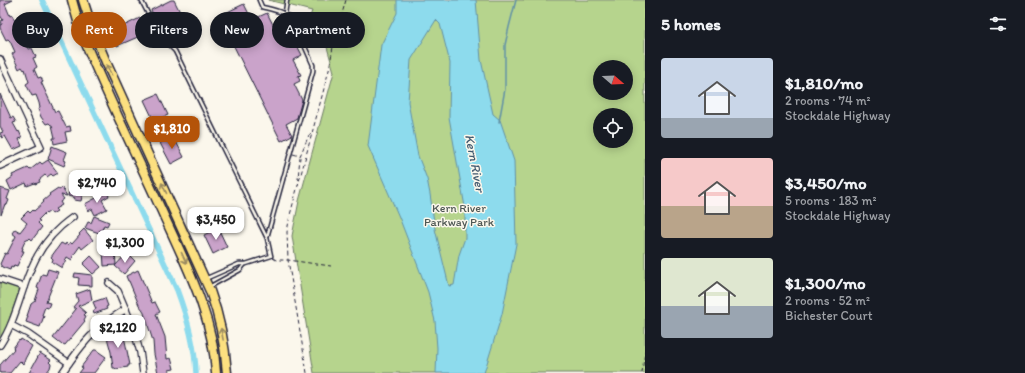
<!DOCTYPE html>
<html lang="en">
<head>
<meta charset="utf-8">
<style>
  :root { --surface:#171b24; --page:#242831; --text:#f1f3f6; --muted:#9ea1a6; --accent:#b45309 }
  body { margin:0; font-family:Itim,sans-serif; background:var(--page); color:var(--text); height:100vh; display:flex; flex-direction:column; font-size:15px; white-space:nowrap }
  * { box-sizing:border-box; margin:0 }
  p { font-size:13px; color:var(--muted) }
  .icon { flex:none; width:22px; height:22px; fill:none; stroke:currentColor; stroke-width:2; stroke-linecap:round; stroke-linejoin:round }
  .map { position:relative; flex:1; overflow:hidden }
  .details { display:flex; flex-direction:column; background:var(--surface); width:380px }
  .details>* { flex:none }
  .banner { position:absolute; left:12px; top:12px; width:380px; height:36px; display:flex; gap:8px }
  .needle { width:26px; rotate:109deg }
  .buttons { position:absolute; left:593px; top:60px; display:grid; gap:8px }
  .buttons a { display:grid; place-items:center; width:40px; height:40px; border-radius:50%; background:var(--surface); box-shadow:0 2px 10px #0003; font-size:20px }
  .price { position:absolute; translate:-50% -34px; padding:0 9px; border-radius:8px; background:#fff; color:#222; font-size:13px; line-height:26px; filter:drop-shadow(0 1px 2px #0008) }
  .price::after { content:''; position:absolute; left:50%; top:24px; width:12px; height:9px; margin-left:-6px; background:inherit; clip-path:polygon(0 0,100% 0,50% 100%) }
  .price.active { background:var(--accent); color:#fff }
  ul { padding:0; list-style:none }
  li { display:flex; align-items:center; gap:12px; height:100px; padding:0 16px }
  li span { display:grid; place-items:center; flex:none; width:112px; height:80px; border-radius:4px; color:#555 }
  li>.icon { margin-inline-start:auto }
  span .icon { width:48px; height:48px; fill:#fffc; stroke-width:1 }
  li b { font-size:17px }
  h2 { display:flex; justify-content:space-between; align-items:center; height:48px; padding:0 16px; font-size:17px }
  .pill { padding:0 14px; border-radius:18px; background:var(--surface); box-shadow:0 2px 10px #0003; font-size:14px; line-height:36px }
  .pill.active { background:var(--accent); color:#fff }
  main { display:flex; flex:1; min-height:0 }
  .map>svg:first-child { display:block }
  .green { fill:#b6d48d; stroke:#6c7b64; fill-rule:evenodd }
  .water { fill:#8ddbed; stroke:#6291a6; fill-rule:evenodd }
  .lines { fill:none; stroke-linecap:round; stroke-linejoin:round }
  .stream { stroke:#6291a6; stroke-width:1.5 }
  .canal { stroke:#8ddbed; stroke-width:5.5 }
  .building { fill:#caa3ca; stroke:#22223b }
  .service-casing { stroke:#22223b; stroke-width:5.5 }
  .minor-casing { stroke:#22223b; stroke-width:8 }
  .primary-casing { stroke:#22223b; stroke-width:11 }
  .path { stroke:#22223b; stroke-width:1; stroke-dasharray:4 3; stroke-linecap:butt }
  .service { stroke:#fbf7ec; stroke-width:2.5 }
  .minor { stroke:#fbf7ec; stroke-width:5.5 }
  .primary { stroke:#fce080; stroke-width:8 }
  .oneway { stroke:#9a8a61 }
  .labels { text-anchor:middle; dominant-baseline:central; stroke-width:3; stroke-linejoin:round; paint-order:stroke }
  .park-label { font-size:12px; fill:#4e5754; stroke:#fbf7ec }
  .water-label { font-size:13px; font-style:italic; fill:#425a70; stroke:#fbf7ec }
</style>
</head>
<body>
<main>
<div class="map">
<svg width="645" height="373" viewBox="0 0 645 373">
  <rect width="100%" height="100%" fill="#fbf7ec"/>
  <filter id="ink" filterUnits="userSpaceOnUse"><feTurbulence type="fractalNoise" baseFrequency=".025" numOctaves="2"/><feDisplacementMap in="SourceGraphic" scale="8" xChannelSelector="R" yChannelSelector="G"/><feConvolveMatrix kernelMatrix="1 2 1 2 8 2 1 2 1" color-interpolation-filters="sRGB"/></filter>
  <g filter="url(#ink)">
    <g class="green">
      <path d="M268,0H645V373H314L292,236L299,201L334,72L327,47L302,38L312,11ZM600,67H626V93H600ZM600,115H626V141H600Z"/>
      <path d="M0,282L20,289L6,328L0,338Z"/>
    </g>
    <path class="water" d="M397,0H476L481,60L493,114L500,120L514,161L516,244L502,314L484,373H436L437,348L435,321L428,292L399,217L368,146L381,45L397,13ZM436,20L440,24L450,63L449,117L465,207V238L459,255L454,285L449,286L435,229L430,194L427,179L418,156L408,102L411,60Z"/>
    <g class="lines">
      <path class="stream" d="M499,122L505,89V45L509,27L516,0"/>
      <path class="canal" d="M42,0L177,290C187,317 195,344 196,373"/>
    </g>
    <g class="building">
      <path d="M0,0H13L5,4L10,16L12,15L17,25L14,26L19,36L24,33L26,38L24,39L29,49L32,48L36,57L33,58L37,67L34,69L38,78L41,77L43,82H41L55,112L58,111L66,127L70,126L71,131L65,132L67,141L54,144L53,138H55L52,125H51L49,123L46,124L41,117L38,109L40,108L39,103L36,95L32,96L26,84L29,82L25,69L24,70L22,67L19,69L12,54L15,52L10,41L8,39L6,40L0,28V25L2,24L1,21L3,20L0,15Z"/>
      <path d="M171,0H174L183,18L160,29L151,10Z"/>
      <path d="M244,4L252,20L267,13L278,34L283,32L286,37L292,36L302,55L293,60L301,75L298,76L300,81L294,84L302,100L297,118L286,124L292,135L281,141L219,16Z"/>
      <path d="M140,18L147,33L117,46L111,32Z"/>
      <path d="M0,94L11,118L13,117L16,122L13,123L18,132L19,131L22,138L19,139L22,146L13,150L5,136L2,138L0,133L3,132L0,126Z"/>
      <path d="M158,94L168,115L154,121L144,100Z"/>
      <path d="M173,136L184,157L171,164L160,143Z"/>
      <path d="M52,146L67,152L64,160L66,161L64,166L48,159Z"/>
      <path d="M48,160L58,173L53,176L51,174L47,177L45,175L39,180L40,182L35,184V183L27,186L26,183L11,190L7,181L13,177L12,175L28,168L30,170L40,162L42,164Z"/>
      <path d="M72,180L77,181L76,184L81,185V187L84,188L81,201L74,200L75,198L68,196Z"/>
      <path d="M0,188L10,191L7,199L9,200L7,205L5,204L1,215Z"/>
      <path d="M58,188L59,190L62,188L67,196L61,195L64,199L60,202L62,205L55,209L57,211L52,214L50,211L46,214L45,213L38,220L40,221L38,223L42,227L32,240L30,238L28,240L26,239L22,248H23L22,251H24L17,266L14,265L13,268L11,267L10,270L2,267L0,264L5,253L7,254L16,236L12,233L15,229L20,232L27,223L21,218L28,211L30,213L33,210L34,211L44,202L43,201L50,195L49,194Z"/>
      <path d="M107,192L109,196L102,200L107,209L95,215L92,209L88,211L85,204Z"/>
      <path d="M94,216L109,222L107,226L104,225L102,230H100L99,233L85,228L88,222L91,223Z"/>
      <path d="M218,228L227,247L213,254L204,235Z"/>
      <path d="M84,229L93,240L82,249L80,246L73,256L72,260L67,257L62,268L52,262L53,259L51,257L61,243L65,245L66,243L68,245L70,242L72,244L80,235L79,234Z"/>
      <path d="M103,250H115L116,265L104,266Z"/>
      <path d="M127,253L135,261L124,274L115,266Z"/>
      <path d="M91,256L101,267L93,274L83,264Z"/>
      <path d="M48,269L58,272L46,302L50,303L48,308L45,307L42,315L44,316L40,327L26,322L28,316H27L31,304L35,301L39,289L37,288L42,274L46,275Z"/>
      <path d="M138,270L152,303L155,302L160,312L156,314L165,337L167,359L171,358L173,365L174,369L169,370V373H158L154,354L153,341L143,310L139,305L129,281H128L126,276Z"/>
      <path d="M75,273L92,275V286L78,285L79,278L74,277Z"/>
      <path d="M90,289L92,300L78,306L86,313L84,315L86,316L84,320L85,321L65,345L63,344L62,345L53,338L76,309L73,307L78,301L76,294Z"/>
      <path d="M105,298L108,306L106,307L107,309L94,314L93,311L96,309L93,302Z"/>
      <path d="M119,327L125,341L130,365H128V367L116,369L115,368H113L111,352L106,334L109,333V330Z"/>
      <path d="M21,339L32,346L25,359V360L23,364L20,361L10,373H0V365L14,349L13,348L19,340L20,341Z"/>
      <path d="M94,350H96L106,357L94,373H79L83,368L81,367Z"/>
      <path d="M40,353L51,360L49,362L51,364L50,368L46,373H29Z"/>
    </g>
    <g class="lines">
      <defs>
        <g id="service">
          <path d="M141,0L159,35L175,51L267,238L271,256L246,264H239L205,279"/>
          <path d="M259,0L262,7C274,10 287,12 294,22L313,65V71L267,237"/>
          <path d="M285,13L287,0"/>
          <path d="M209,287L240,270L245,264"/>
        </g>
        <g id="minor">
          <path d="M0,59L41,147L0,166"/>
          <path d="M0,279L24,287"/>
          <path d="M109,283L118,291L132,324L140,352L143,373"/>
          <path d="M11,325L28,334L69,363"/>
          <path d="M0,345C15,322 20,295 30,271C39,249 54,230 73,217"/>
          <path d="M62,373C82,344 95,327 126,309"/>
        </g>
        <g id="primary">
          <path d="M72,0L81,32L91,56C114,110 140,163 164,216C187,267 213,316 216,373"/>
          <path d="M83,0L92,28L106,62L210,291C220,318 225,345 227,373"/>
        </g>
      </defs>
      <use href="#service" class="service-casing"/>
      <use href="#minor" class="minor-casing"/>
      <use href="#primary" class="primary-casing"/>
      <g class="path">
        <path d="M293,154L300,156L309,135L312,134"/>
        <path d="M300,180L298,179L300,157"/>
        <path d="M273,258L276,260H288L331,266"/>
        <path d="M307,373L288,260L287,232L290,215L329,70L334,41L346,0"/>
        <path d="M642,373L645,351"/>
      </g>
      <use href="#service" class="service"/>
      <use href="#minor" class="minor"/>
      <use href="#primary" class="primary"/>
    </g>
    <defs><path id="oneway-shaft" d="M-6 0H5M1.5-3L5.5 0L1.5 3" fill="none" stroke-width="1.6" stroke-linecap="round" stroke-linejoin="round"/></defs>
    <g class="oneway">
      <use href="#oneway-shaft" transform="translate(109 70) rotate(-116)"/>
      <use href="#oneway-shaft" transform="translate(164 188) rotate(-115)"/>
      <use href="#oneway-shaft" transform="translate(184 258) rotate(65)"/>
      <use href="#oneway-shaft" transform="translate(222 334) rotate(-101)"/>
    </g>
  </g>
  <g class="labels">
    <g class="park-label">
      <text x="459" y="208">Kern River<tspan x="459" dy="14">Parkway Park</tspan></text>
    </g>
    <g class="water-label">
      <text transform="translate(475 163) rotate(79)">Kern River</text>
    </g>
  </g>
</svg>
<div class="buttons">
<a><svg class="needle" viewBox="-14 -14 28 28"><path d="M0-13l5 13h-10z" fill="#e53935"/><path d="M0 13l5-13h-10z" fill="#9ea1a6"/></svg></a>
<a><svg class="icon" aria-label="locate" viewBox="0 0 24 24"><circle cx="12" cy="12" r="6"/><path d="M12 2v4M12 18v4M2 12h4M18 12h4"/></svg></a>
</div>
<b class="price active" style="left:172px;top:150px">$1,810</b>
<b class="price" style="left:97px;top:204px">$2,740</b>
<b class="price" style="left:216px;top:241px">$3,450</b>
<b class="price" style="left:125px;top:264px">$1,300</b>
<b class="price" style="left:118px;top:349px">$2,120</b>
<div class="banner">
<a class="pill">Buy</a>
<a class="pill active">Rent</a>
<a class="pill">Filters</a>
<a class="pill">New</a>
<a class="pill">Apartment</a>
</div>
</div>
<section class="details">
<h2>5 homes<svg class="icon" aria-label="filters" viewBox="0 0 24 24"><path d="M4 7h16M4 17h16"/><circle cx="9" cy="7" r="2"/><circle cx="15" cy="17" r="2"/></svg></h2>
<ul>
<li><span style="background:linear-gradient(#c9d6e8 75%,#9aa5b1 0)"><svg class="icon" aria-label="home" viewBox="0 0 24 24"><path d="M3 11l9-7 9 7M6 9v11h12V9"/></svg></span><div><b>$1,810/mo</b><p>2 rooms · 74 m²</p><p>Stockdale Highway</p></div></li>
<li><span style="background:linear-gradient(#f6c9c9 60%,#b9a48a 0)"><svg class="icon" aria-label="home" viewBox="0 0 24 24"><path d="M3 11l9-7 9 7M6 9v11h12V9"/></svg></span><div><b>$3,450/mo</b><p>5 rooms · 183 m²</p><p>Stockdale Highway</p></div></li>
<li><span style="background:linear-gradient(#dfe7d0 60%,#9aa5b1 0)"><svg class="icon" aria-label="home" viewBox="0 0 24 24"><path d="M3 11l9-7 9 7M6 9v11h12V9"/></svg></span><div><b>$1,300/mo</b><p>2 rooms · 52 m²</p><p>Bichester Court</p></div></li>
</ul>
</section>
</main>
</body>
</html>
